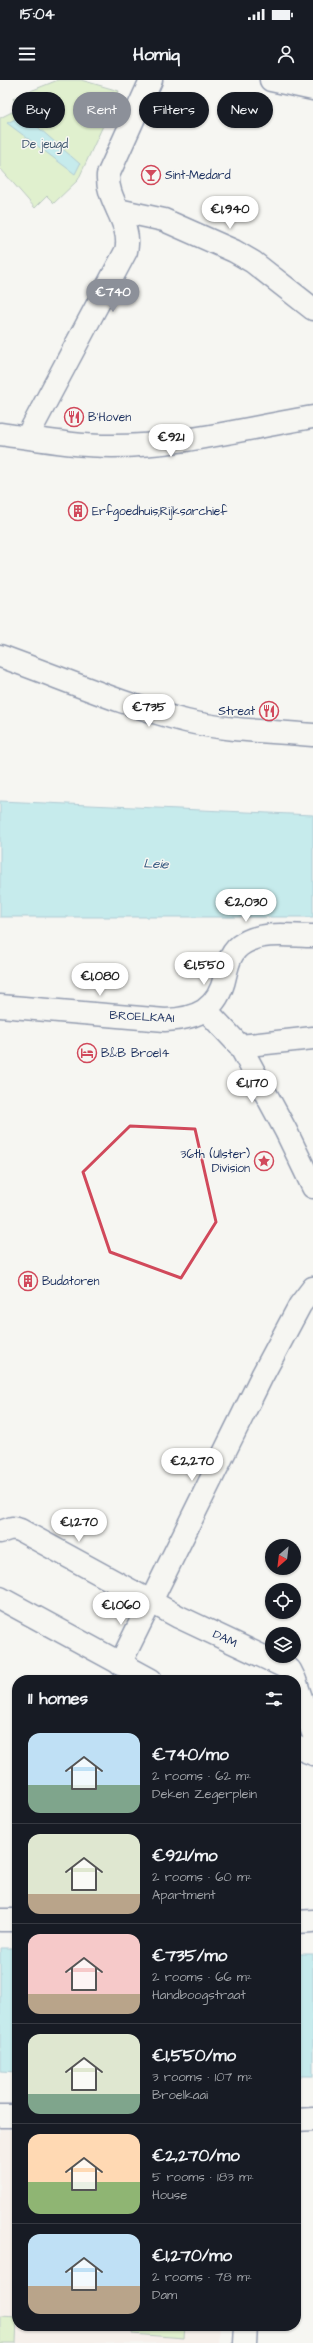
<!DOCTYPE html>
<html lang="en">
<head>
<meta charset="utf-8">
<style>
  :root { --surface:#171b24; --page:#242831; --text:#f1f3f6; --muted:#9ea1a6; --line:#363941; --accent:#8c9099 }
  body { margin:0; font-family:"Architects Daughter",sans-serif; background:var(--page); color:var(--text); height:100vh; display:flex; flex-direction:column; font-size:15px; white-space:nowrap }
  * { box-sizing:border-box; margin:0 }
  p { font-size:13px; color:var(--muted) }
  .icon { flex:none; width:22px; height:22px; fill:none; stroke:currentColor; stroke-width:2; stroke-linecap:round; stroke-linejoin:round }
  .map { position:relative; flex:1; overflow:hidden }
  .details { position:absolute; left:12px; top:1595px; width:289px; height:656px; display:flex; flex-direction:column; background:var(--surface); border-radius:16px; box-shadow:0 1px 3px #0004 }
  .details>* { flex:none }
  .guide { position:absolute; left:12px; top:12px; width:289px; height:36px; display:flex; gap:8px }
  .needle { width:26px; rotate:208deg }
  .fabs { position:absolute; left:265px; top:1459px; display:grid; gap:8px }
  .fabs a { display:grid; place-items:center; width:36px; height:36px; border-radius:50%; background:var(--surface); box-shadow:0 1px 3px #0004; font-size:20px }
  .price { position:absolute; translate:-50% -34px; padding:0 9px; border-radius:14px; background:#fff; color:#222; font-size:13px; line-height:26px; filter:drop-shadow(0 1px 2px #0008) }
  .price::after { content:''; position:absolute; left:50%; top:24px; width:12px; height:9px; margin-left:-6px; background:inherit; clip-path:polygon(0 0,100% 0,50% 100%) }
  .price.on { background:var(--accent); color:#fff }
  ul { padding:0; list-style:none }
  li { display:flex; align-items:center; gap:12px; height:100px; padding:0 16px }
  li+li { border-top:1px solid var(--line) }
  li span { display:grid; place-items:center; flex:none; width:112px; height:80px; border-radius:12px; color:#555 }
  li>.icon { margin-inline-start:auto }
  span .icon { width:48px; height:48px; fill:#fffc; stroke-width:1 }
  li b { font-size:17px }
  h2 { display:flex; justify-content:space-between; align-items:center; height:48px; padding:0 16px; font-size:17px }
  .pill { padding:0 14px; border-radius:18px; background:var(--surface); box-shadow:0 1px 3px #0004; font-size:14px; line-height:36px }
  .pill.on { background:var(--accent); color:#fff }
  .status { display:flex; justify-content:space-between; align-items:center; height:28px; padding:0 20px; background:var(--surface); direction:ltr }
  .status svg { height:11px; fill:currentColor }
  header { display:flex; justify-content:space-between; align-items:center; height:52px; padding:0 16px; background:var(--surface); font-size:18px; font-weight:800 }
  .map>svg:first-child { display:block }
  .built { fill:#f7e8e3 }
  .green { fill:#c5e9a3; stroke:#708c80 }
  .water { fill:#8cdde4; stroke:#5f97ae }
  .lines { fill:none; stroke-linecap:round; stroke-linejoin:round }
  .minor-casing { stroke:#1b2f5e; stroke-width:25 }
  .minor { stroke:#f6f6f2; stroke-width:22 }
  .marked { fill:none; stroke:#d1495b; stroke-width:3; stroke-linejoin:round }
  .labels { text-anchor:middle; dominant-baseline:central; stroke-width:3; stroke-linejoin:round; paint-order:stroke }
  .park-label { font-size:12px; fill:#3d546c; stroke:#f6f6f2 }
  .poi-label { font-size:12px; fill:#1b2f5e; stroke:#f6f6f2; text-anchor:start }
  .street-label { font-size:12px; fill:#1b2f5e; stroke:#f6f6f2 }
  .water-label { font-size:13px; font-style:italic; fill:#375a80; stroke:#f6f6f2 }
</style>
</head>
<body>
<div class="status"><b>15:04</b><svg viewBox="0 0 49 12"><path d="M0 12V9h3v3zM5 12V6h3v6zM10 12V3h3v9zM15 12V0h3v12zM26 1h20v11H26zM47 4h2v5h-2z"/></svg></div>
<header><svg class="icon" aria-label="menu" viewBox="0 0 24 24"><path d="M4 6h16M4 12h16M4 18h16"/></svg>Homiq<svg class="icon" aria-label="person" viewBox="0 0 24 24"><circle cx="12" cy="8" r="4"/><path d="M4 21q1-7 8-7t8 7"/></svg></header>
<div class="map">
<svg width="313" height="2263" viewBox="0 0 313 2263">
  <rect width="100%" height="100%" fill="#f6f6f2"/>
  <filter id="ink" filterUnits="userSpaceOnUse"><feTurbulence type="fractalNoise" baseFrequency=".025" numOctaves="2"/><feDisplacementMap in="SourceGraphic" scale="8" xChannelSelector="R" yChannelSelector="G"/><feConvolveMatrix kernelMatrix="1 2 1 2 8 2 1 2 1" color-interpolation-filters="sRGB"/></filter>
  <g filter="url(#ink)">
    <path class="built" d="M0,2049L17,2050V2246H220L219,2263H0Z"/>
    <g class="green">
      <path d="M58,0H81L119,11L78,100L54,123L47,116L35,128L0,88V38L18,29L13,18Z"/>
      <path d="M0,2236L17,2237L16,2263H0Z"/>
      <path d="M133,2246H185L184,2258L132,2254Z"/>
    </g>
    <g class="water">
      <path d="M24,35L80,84L75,94L7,43Z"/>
      <path d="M0,721L313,735V837H0Z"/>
      <path d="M0,1868H17V1992L0,1991Z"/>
      <rect x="296" y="1874" width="17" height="122"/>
    </g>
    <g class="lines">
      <defs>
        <g id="minor">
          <path d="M271,0L313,9"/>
          <path d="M118,130L164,140L234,171L253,182L313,229"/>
          <path d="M0,354C37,359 74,366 112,366C179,366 247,348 313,337"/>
          <path d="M27,357L126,171C133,144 106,121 108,95L151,0"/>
          <path d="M0,576C62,598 123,625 186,641C227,651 271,651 313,655"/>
          <path d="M0,926L165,940C196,939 218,930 225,896C228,883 231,870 244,863C263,851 291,856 313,856"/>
          <path d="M206,930L240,966L286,1051L313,1107"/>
          <path d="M240,966L313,958"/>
          <path d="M0,1452L12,1448L20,1450L179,1537L285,1587L290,1590L295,1600"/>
          <path d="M0,1518L151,1600"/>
          <path d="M120,1584L262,1296L300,1225L313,1208"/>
          <path d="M296,1603L313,1653"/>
          <path d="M296,1667L313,1674"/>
          <path d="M0,1840H17"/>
          <path d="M296,1842L313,1841"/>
          <path d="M0,2036H17"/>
          <path d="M296,2040L313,2039"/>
          <path d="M245,2263L246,2246"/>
        </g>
      </defs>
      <use href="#minor" class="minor-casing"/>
      <use href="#minor" class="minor"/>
    </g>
  </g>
  <path d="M0 0H313V2263H0ZM130,1046L195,1049L216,1142L181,1198L110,1172L83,1092Z" fill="#f6f6f2" fill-opacity=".55" fill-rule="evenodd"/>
  <path class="marked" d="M130,1046L195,1049L216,1142L181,1198L110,1172L83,1092Z"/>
  <defs>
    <symbol id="bar-ring" viewBox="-11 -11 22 22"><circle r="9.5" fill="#f6f6f2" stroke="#d1495b" stroke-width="1.5"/><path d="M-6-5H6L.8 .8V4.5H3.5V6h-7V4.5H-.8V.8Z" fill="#d1495b"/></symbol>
    <symbol id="restaurant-ring" viewBox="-11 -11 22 22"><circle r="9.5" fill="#f6f6f2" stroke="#d1495b" stroke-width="1.5"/><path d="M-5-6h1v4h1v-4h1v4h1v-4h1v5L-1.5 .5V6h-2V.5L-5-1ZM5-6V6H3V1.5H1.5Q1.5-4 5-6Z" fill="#d1495b"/></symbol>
    <symbol id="building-ring" viewBox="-11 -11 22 22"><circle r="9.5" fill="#f6f6f2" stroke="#d1495b" stroke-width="1.5"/><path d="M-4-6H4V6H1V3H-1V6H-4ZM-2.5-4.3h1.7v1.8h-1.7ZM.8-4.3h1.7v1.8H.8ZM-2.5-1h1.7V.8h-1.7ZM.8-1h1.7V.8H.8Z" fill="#d1495b"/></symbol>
    <symbol id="hotel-ring" viewBox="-11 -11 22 22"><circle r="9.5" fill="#f6f6f2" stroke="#d1495b" stroke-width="1.5"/><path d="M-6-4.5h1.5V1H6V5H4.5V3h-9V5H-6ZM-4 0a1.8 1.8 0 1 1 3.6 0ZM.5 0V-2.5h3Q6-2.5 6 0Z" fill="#d1495b"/></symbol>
    <symbol id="sight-ring" viewBox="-11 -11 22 22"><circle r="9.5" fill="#f6f6f2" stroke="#d1495b" stroke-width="1.5"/><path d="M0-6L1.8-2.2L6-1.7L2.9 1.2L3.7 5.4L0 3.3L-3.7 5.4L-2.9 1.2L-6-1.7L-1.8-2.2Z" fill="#d1495b"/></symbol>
  </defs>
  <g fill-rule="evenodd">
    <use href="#bar-ring" x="140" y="84" width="22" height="22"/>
    <use href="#restaurant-ring" x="63" y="326" width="22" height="22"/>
    <use href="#building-ring" x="67" y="420" width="22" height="22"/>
    <use href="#restaurant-ring" x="258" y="620" width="22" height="22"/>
    <use href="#hotel-ring" x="76" y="962" width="22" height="22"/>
    <use href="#sight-ring" x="253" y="1070" width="22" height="22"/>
    <use href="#building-ring" x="17" y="1190" width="22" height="22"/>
  </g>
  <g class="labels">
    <g class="park-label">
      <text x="45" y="64">De jeugd</text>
    </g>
    <g class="poi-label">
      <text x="165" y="95">Sint-Medard</text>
      <text x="88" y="337">B'Hoven</text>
      <text x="92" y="431">Erfgoedhuis;Rijksarchief</text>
      <text x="255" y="631" text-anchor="end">Streat</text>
      <text x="101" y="973">B&amp;B Broel4</text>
      <text x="250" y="1074" text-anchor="end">36th (Ulster)<tspan x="250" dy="14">Division</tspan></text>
      <text x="42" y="1201">Budatoren</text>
    </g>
    <g class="street-label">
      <text transform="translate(142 937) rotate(3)">BROELKAAI</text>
      <text transform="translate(225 1559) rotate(25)">DAM</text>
    </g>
    <g class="water-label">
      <text transform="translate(156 784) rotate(2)">Leie</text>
    </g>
  </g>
</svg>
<div class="fabs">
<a><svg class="needle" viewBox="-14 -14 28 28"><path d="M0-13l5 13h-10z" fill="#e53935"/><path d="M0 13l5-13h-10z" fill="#9ea1a6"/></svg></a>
<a><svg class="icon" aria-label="locate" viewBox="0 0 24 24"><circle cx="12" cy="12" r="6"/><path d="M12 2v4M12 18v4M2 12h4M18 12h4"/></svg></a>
<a><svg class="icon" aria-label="layers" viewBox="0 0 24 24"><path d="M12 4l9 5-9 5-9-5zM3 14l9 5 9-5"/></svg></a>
</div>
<b class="price" style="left:230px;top:150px">€1,940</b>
<b class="price on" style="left:113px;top:233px">€740</b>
<b class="price" style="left:171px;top:378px">€921</b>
<b class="price" style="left:149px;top:648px">€735</b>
<b class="price" style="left:246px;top:843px">€2,030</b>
<b class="price" style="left:204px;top:906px">€1,550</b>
<b class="price" style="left:100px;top:917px">€1,080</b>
<b class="price" style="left:252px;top:1024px">€1,170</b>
<b class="price" style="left:192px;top:1402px">€2,270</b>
<b class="price" style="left:79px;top:1463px">€1,270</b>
<b class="price" style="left:121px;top:1546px">€1,060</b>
<div class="guide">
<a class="pill">Buy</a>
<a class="pill on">Rent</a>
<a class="pill">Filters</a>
<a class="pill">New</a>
</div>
<section class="details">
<h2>11 homes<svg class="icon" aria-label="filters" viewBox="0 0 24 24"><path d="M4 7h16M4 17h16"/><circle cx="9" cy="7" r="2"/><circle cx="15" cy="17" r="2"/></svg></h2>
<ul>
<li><span style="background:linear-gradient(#bfe0f5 65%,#7fa58c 0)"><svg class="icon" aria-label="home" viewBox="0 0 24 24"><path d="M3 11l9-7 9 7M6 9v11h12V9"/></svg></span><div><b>€740/mo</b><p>2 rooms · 62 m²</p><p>Deken Zegerplein</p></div></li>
<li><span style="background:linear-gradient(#dfe7d0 75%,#b9a48a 0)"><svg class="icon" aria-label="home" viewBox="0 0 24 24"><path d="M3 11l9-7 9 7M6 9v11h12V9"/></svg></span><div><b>€921/mo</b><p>2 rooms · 60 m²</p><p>Apartment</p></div></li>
<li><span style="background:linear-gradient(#f6c9c9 75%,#b9a48a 0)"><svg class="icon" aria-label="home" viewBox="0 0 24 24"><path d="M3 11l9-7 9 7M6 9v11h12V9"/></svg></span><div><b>€735/mo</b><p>2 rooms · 66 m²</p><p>Handboogstraat</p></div></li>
<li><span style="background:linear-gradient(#dfe7d0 75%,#7fa58c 0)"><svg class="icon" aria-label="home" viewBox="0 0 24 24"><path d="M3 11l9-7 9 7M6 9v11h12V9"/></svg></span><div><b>€1,550/mo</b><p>3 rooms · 107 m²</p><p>Broelkaai</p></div></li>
<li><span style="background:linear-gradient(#ffd9b3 60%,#8fb573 0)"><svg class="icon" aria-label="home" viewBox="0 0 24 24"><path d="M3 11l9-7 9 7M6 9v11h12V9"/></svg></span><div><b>€2,270/mo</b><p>5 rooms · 183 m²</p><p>House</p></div></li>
<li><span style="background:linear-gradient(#bfe0f5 65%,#b9a48a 0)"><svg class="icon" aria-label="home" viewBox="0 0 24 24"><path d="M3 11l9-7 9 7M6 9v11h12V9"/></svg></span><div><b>€1,270/mo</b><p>2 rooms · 78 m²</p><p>Dam</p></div></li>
</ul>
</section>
</div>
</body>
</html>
